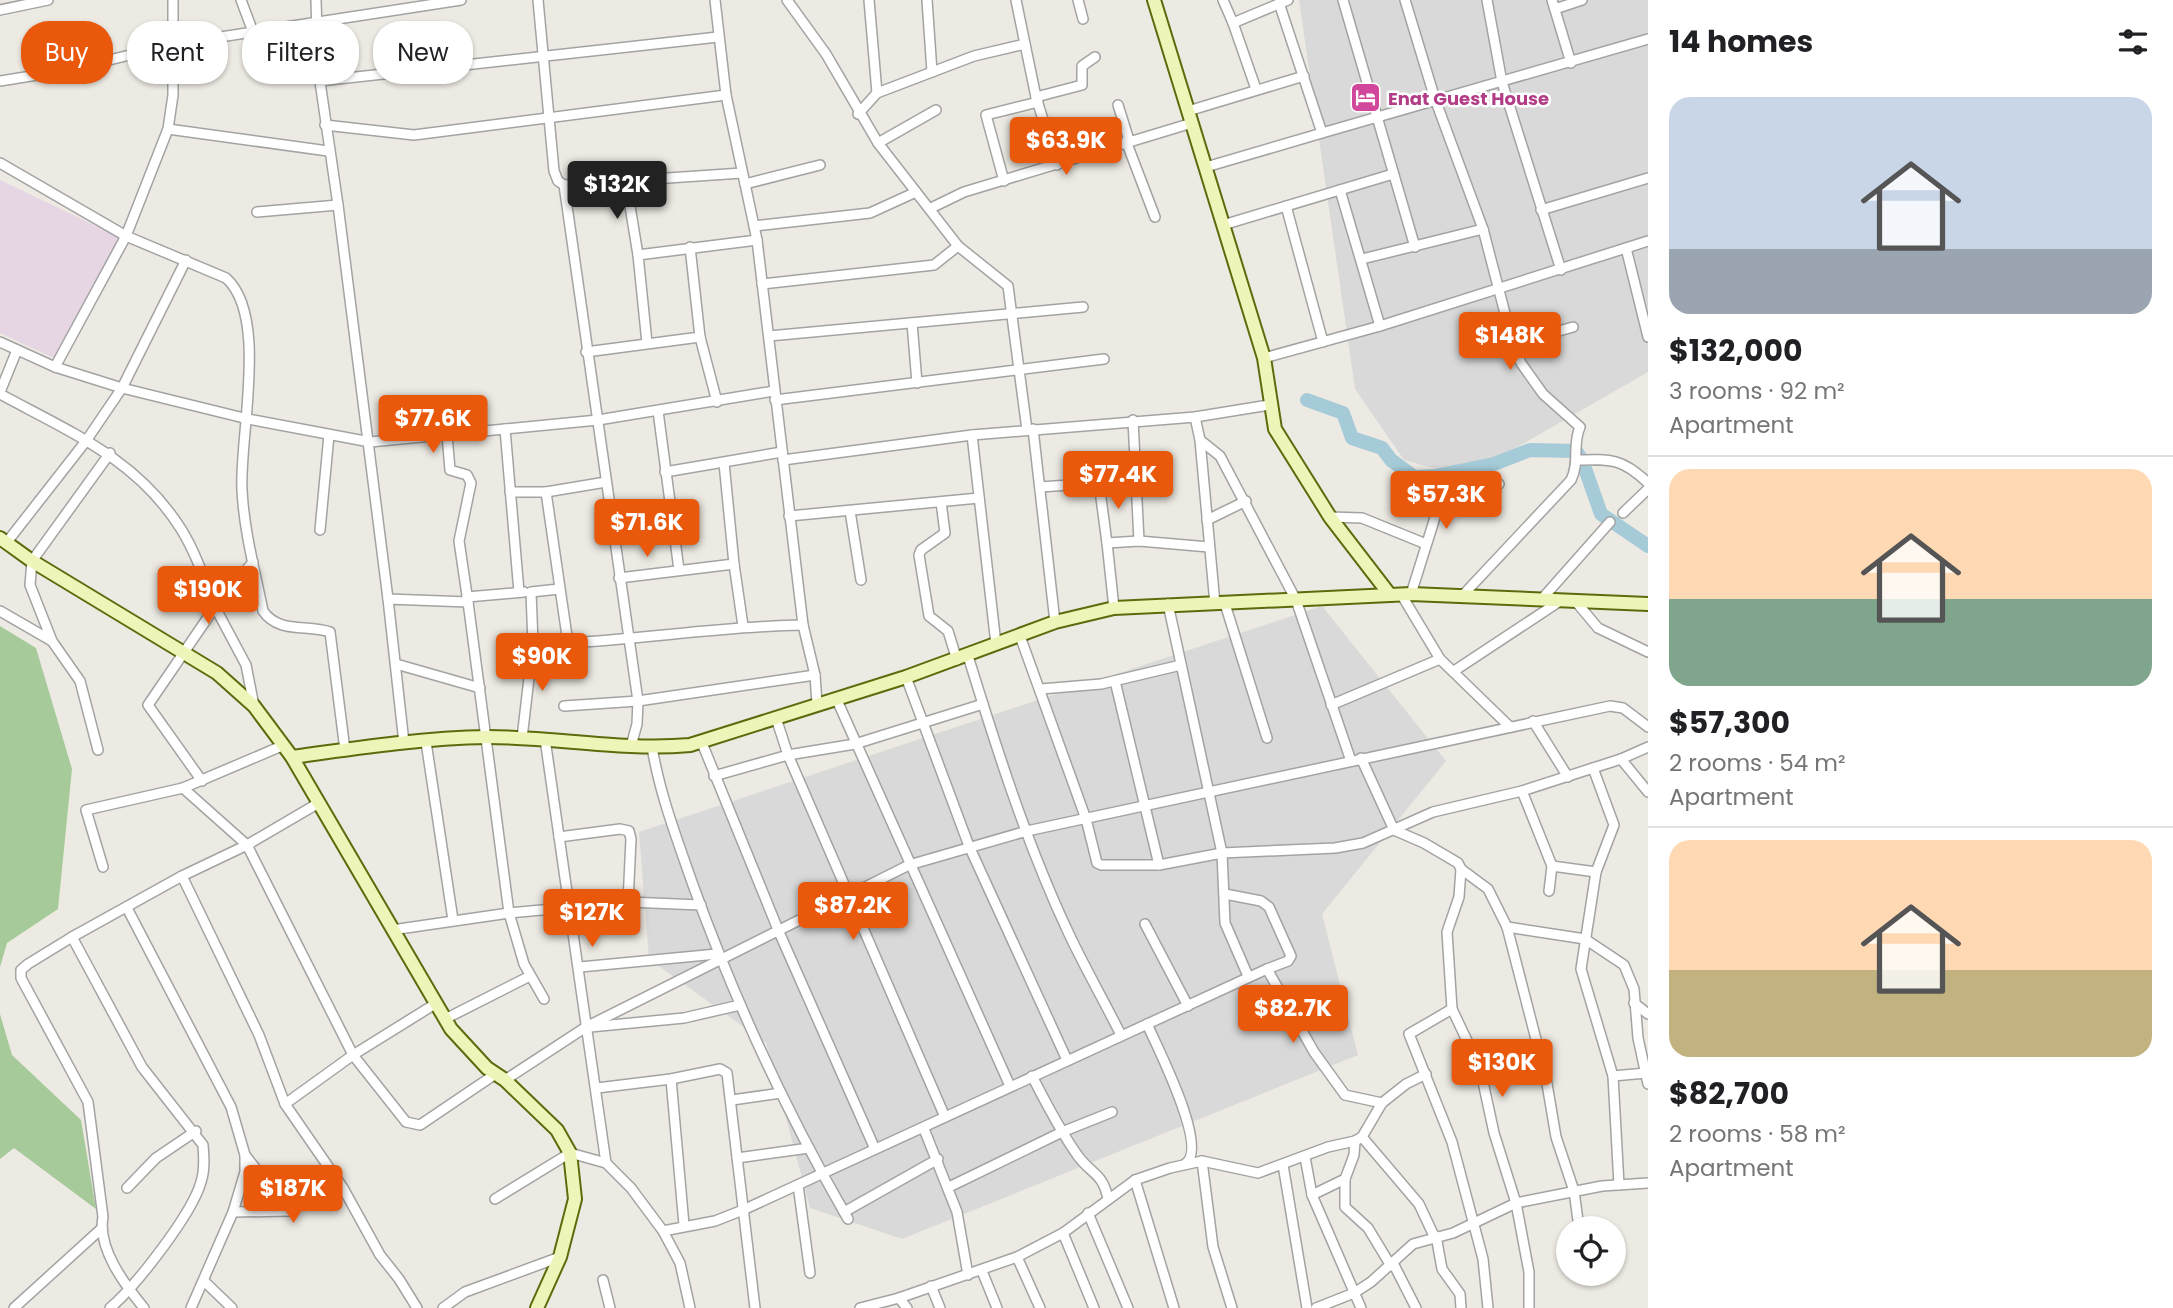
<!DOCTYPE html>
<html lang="en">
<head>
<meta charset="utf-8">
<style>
  :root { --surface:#fff; --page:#f6f6f6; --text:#202124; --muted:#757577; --line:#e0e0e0; --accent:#ea580c }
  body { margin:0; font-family:Poppins,sans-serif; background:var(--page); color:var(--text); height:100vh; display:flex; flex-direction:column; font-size:26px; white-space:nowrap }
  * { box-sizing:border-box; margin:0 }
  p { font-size:23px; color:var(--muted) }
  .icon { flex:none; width:38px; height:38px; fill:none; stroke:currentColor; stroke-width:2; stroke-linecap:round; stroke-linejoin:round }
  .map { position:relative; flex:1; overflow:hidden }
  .panel { display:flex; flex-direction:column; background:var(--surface); width:525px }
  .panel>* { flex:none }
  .guide { position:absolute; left:21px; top:21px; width:665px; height:63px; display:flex; gap:14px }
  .fabs { position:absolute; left:1556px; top:1216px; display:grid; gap:14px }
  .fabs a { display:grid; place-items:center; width:70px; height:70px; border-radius:50%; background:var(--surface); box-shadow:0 2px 5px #0004; font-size:35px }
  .price { position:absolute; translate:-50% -60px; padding:0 16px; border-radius:7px; background:var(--accent); color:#fff; font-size:23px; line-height:46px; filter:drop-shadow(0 2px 4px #0008) }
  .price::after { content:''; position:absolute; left:50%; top:42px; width:21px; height:16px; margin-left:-10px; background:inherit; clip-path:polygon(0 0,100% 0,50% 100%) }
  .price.current { background:#222; color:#fff }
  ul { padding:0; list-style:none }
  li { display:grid; align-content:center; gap:14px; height:371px; padding:0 21px }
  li+li { border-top:2px solid var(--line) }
  li span { display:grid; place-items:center; height:217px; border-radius:21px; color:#555 }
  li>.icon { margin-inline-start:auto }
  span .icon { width:126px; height:126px; fill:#fffc; stroke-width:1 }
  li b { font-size:30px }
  h2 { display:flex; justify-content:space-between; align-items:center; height:84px; padding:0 21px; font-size:30px }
  .pill { padding:0 24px; border-radius:28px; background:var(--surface); box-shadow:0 2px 5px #0004; font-size:24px; line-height:63px }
  .pill.current { background:var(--accent); color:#fff }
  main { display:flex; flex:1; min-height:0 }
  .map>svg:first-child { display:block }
  .residential { fill:#dad9d9 }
  .industrial { fill:#e6d5e2 }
  .forest { fill:#a6ca9a }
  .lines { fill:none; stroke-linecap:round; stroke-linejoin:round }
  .river { stroke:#a5cad8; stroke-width:14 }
  .street-casing { stroke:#a3a3a3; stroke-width:12 }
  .secondary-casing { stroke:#5c6b0c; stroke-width:16 }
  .street { stroke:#fff; stroke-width:9 }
  .secondary { stroke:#eff5b9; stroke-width:12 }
  .labels { text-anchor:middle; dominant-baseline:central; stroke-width:5; stroke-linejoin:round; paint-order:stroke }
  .hotel-label { font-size:18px; font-weight:bold; fill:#b23c85; stroke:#fff; text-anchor:start }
</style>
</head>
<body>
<main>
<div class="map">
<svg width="1648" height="1308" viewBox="0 0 1648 1308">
  <rect width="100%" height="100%" fill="#edeae3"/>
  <g class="residential">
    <path d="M1299,0H1648V372L1507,453L1458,475L1404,460L1355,389Z"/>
    <path d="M1322,606L1446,761L1322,914L1358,1055L902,1239L810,1208L766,1043L649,959L639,832Z"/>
  </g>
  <path class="industrial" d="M0,180L121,238L56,359L0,333Z"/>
  <g class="forest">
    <path d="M0,626L36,648L72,769L58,909L7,943L0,967Z"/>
    <path d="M0,1014L12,1055L81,1120L96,1209L14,1148L0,1159Z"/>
  </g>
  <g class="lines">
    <path class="river" d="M1307,400L1343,413L1352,438L1382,448L1391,460L1414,477L1435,476L1494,464L1530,450L1576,451L1582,460L1601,514L1648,546"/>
    <defs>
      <g id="street">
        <path d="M241,0L253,32"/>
        <path d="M316,0L318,68L338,205L388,599"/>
        <path d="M538,0L554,171L558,181L564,185L638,701L637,724L631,746"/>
        <path d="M715,0L726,95L757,240L803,625L815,675L817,704"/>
        <path d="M787,0L826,54L878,143L958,246L1008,286L1027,430"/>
        <path d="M869,0L877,93"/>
        <path d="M927,0L932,72"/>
        <path d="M1078,0L1083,19"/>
        <path d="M1223,0L1233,23"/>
        <path d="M1343,0L1415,247"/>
        <path d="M1405,0L1435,99L1483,229L1513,344L1521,363L1543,394L1580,427C1572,444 1580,462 1571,480L1462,596"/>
        <path d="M1487,0L1502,82L1561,270"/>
        <path d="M1552,0L1571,63"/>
        <path d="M1555,9L1582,0"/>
        <path d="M0,10L48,0"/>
        <path d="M1025,44L1036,97L1057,165"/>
        <path d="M0,81L68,70L175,44L461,0"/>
        <path d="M320,81L718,37"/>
        <path d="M1256,89L1233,23L1288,0"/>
        <path d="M1036,97L1082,85V66L1095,57"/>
        <path d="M1118,105L1129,140"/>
        <path d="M1188,111L1304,76"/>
        <path d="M858,114L877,93L974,56L1025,44L1016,0"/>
        <path d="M325,125L414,135L726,95"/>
        <path d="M168,129L328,151"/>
        <path d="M1322,133L1648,39"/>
        <path d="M1126,141L1155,217"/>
        <path d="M878,143L936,110"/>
        <path d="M0,163L126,236L226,278C269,316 239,437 242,490C244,531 255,571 263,611C279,634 307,624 330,632L345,750"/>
        <path d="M1206,167L1322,133L1279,3"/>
        <path d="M1004,181L986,115L1038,102"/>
        <path d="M626,182L638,255"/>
        <path d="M745,184L820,165"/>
        <path d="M564,185L742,173"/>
        <path d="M1340,190L1380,326"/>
        <path d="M1286,206L1323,342"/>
        <path d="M931,208L964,192L1192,123"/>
        <path d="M1541,210L1648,178"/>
        <path d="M257,212L338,205"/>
        <path d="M1223,225L1393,174"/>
        <path d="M754,226L870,213L916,192"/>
        <path d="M1626,248L1648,337"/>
        <path d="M1362,259L1483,229"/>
        <path d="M762,284L934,265L958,246"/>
        <path d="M912,323L917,383"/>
        <path d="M769,336L1083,307"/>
        <path d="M700,337L717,402"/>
        <path d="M0,342L55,367L122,388L248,419L370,442L598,420L774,391"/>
        <path d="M647,343L638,255L757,240"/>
        <path d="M1513,344L1573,327"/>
        <path d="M586,352L700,337L690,247"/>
        <path d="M1264,358L1380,326L1648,241"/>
        <path d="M55,367L126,236L168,129L173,95V0"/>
        <path d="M0,392L17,350"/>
        <path d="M0,394C70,432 137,459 181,529C196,553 205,581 215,607L148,705L202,781"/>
        <path d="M775,400L1104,359"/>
        <path d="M658,411L679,570"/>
        <path d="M1195,417L1200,440L1215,604"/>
        <path d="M1133,420L1139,541"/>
        <path d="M505,429L519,592"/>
        <path d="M1033,429L1055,622"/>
        <path d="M972,435L996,644"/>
        <path d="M1200,440L1220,456L1296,600L1351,761"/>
        <path d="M783,460L972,435L1195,417L1269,405"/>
        <path d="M1576,460C1611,459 1622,458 1648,483"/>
        <path d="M665,472L782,452"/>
        <path d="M1136,481L1099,483L1107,543L1139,541L1209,547"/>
        <path d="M1040,487L1099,483"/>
        <path d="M510,492H546L606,482"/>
        <path d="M941,502L945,533L921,550L919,555L929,616L948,631L957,660"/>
        <path d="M850,511L861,580"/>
        <path d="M1623,513L1648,489"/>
        <path d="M789,516L979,498"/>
        <path d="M1330,517L1362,518L1426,544"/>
        <path d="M1207,520L1246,501"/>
        <path d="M320,530L329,435"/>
        <path d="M7,542L86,441L122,388L186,260"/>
        <path d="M1107,543L1114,608"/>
        <path d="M253,562L215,607L246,665L254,706"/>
        <path d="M734,564L743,626"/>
        <path d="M619,578L734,564L724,463"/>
        <path d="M1401,594L1440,659L1510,727"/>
        <path d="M1411,594L1438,508L1464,505L1479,491L1499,484"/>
        <path d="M467,597L524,592"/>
        <path d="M1541,600L1610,522"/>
        <path d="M468,602L509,913L524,964L544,999"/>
        <path d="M1577,603L1598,628L1648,652"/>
        <path d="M1168,604L1222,853L1225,923L1248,976"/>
        <path d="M1225,604L1267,738"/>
        <path d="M0,611L52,641"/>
        <path d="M1020,636L1086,819L1097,863L1101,865H1159L1222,853L1335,848L1363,843L1433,812L1522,791L1621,759L1648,747"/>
        <path d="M568,643C647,639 724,626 803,625"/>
        <path d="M533,644L568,643L546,492"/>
        <path d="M968,656C997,750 1027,845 1069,934C1085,968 1104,1001 1121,1035"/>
        <path d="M396,664L480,688"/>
        <path d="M1454,671L1560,601"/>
        <path d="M906,677L969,846L1067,1060"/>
        <path d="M1115,681L1159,865"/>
        <path d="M1041,689L1101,684L1181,665"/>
        <path d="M836,698L1010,1086"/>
        <path d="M1331,705L1440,659"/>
        <path d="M564,706L638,701L815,675"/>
        <path d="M776,718L788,755L945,1117"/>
        <path d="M1533,721L1568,777"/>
        <path d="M522,738L533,644L531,592L559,589"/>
        <path d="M545,739L606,1163"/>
        <path d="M426,742L453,920"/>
        <path d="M404,743L388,599L468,602L459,541L471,483L467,475L450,470L447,435"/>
        <path d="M702,743L779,932L875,1149"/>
        <path d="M652,747C660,795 677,839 693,885C735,1001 786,1112 848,1219"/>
        <path d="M98,750L80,681L52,641L30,585L32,561L110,453"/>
        <path d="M1361,758L1394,830L1424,843L1458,863L1461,869L1488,889L1507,927L1585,939L1624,965L1634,989L1638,1038L1648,1084"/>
        <path d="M1621,759L1648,792"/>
        <path d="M1593,768L1614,825L1596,872L1581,969L1613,1076L1619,1185"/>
        <path d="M714,776L788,755L855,744L983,704"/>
        <path d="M183,788L247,845L353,1055L406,1122L420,1125L494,1075"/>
        <path d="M1522,791L1552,866L1549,891"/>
        <path d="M559,837L620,829L629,831L631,839L628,902"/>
        <path d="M1552,866L1596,872"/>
        <path d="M103,867L86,810L183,788L284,745"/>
        <path d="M1461,869L1459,897L1447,932L1452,1009L1480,1068L1494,1133L1516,1203L1529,1272V1308"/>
        <path d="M182,876L259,1035L285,1104L343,1188L380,1255L399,1279L417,1308"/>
        <path d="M1225,894L1261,901L1269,907L1291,956L1288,961L1267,969L1314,1052L1345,1095L1382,1103"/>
        <path d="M127,908L231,1107L245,1155V1172L233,1212L191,1308"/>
        <path d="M1145,924L1188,1006"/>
        <path d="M1507,927L1546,1078L1556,1137L1574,1191L1579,1228"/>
        <path d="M392,930L509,913L628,902L701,905"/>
        <path d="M72,937L28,964L21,970V978L88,1102L103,1217C97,1248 125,1285 144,1308"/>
        <path d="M580,967L717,954"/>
        <path d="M1634,1003L1648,1014"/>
        <path d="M1452,1009L1409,1034L1452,1142L1483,1259L1488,1308"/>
        <path d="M445,1019L530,976"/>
        <path d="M1147,1024C1157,1047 1210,1149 1185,1164"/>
        <path d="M590,1027L684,1018L740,1005"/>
        <path d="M1032,1076C1046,1103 1060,1131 1078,1156C1092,1175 1103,1173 1108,1199"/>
        <path d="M1613,1076L1646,1073"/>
        <path d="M671,1079L684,1225"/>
        <path d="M505,1080L586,1027L909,865L1027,831L1610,706L1623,708L1648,727"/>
        <path d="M597,1088L671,1079L720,1069L727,1073L755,1308"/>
        <path d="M732,1100L781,1093"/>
        <path d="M285,1104L353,1055L435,1004"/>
        <path d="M924,1129L957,1212L968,1275"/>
        <path d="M1362,1137L1419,1204L1434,1236"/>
        <path d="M245,1155L289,1211"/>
        <path d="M1305,1157L1312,1195L1361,1308"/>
        <path d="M737,1158L809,1148"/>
        <path d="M1202,1161L1213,1247L1232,1308"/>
        <path d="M1283,1165L1307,1308"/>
        <path d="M1345,1179V1207L1368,1228L1391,1266"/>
        <path d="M1135,1180L1174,1308"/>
        <path d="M798,1185L810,1273"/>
        <path d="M949,1187L1062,1132L1112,1112"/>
        <path d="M127,1188L156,1158L196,1131"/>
        <path d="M1312,1195L1345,1179L1354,1155L1355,1141"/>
        <path d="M495,1199L570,1153L606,1163L631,1188L663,1231L680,1263L690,1308"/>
        <path d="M233,1212L289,1211L336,1179"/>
        <path d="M844,1212L938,1159"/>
        <path d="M1088,1213L1128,1308"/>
        <path d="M663,1231L715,1221L743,1210L1267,969"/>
        <path d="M1063,1233L1094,1308"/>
        <path d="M1436,1236L1442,1269L1460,1294L1461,1308"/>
        <path d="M1017,1257L1040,1308"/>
        <path d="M1393,1263L1416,1308"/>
        <path d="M982,1271L997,1308"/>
        <path d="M603,1280L610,1308"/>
        <path d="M205,1282L232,1308"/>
        <path d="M931,1286L940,1308"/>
        <path d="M899,1298L1017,1257L1063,1233L1135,1180L1170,1168L1202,1161L1258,1173L1328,1147L1355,1141L1362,1137L1382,1103L1406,1084L1426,1074"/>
        <path d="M14,1308L101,1229"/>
        <path d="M110,1308C136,1286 192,1214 201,1182C205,1170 204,1157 203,1145L142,1067L72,937L182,876L247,845L317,804"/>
        <path d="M443,1308L465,1292L560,1257"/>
        <path d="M860,1308L899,1298L907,1308"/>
        <path d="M1316,1308L1354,1293L1371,1282L1413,1244L1453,1233L1516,1203L1602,1186L1648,1183"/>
      </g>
      <g id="secondary">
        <path d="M1154,0L1264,358L1275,429L1330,517L1390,595"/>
        <path d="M0,538L32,561L217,673L254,706L292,757L451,1029L487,1068L505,1080L557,1130L570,1153L575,1199L560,1257L537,1308"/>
        <path d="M292,757C356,748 422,738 488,737C555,737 623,751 690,745L906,677L1055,622L1114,608L1411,594L1648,604"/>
      </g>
    </defs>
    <use href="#street" class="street-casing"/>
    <use href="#secondary" class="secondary-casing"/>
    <use href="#street" class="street"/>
    <use href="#secondary" class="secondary"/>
  </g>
  <defs>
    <symbol id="hotel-square" viewBox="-11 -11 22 22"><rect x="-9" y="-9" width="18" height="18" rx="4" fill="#d1479c" stroke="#fff"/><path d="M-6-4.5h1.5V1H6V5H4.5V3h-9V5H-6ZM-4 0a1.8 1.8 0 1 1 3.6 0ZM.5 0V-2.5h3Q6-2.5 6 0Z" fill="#fff"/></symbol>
  </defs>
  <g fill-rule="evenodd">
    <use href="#hotel-square" x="1348" y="80" width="35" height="35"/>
  </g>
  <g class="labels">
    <g class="hotel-label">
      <text x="1388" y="98">Enat Guest House</text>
    </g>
  </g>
</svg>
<div class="fabs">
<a><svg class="icon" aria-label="locate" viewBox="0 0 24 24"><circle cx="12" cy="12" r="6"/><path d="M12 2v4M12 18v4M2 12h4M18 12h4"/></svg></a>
</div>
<b class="price" style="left:1066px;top:177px">$63.9K</b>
<b class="price current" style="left:617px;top:221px">$132K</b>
<b class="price" style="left:1510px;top:372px">$148K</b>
<b class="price" style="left:433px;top:455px">$77.6K</b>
<b class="price" style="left:1118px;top:511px">$77.4K</b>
<b class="price" style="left:1446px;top:531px">$57.3K</b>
<b class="price" style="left:647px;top:559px">$71.6K</b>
<b class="price" style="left:208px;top:626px">$190K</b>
<b class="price" style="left:542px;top:693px">$90K</b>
<b class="price" style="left:853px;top:942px">$87.2K</b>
<b class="price" style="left:592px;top:949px">$127K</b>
<b class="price" style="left:1293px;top:1045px">$82.7K</b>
<b class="price" style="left:1502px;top:1099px">$130K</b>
<b class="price" style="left:293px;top:1225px">$187K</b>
<div class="guide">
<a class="pill current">Buy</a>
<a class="pill">Rent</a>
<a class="pill">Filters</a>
<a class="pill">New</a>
</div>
</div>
<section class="panel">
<h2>14 homes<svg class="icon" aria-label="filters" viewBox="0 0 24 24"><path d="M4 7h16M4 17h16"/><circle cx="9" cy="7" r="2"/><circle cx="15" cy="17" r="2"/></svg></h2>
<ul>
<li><span style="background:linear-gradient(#c9d6e8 70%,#9aa5b1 0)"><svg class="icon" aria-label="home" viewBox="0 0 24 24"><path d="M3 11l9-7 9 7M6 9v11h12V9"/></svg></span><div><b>$132,000</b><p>3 rooms · 92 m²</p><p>Apartment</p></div></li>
<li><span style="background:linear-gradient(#ffd9b3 60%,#7fa58c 0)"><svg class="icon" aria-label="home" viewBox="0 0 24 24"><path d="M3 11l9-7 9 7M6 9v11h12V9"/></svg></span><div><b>$57,300</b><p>2 rooms · 54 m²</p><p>Apartment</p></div></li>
<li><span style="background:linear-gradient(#ffd9b3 60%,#c2b280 0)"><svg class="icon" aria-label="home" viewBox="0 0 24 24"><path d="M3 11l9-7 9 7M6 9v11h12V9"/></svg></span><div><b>$82,700</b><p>2 rooms · 58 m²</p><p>Apartment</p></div></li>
</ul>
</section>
</main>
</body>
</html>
